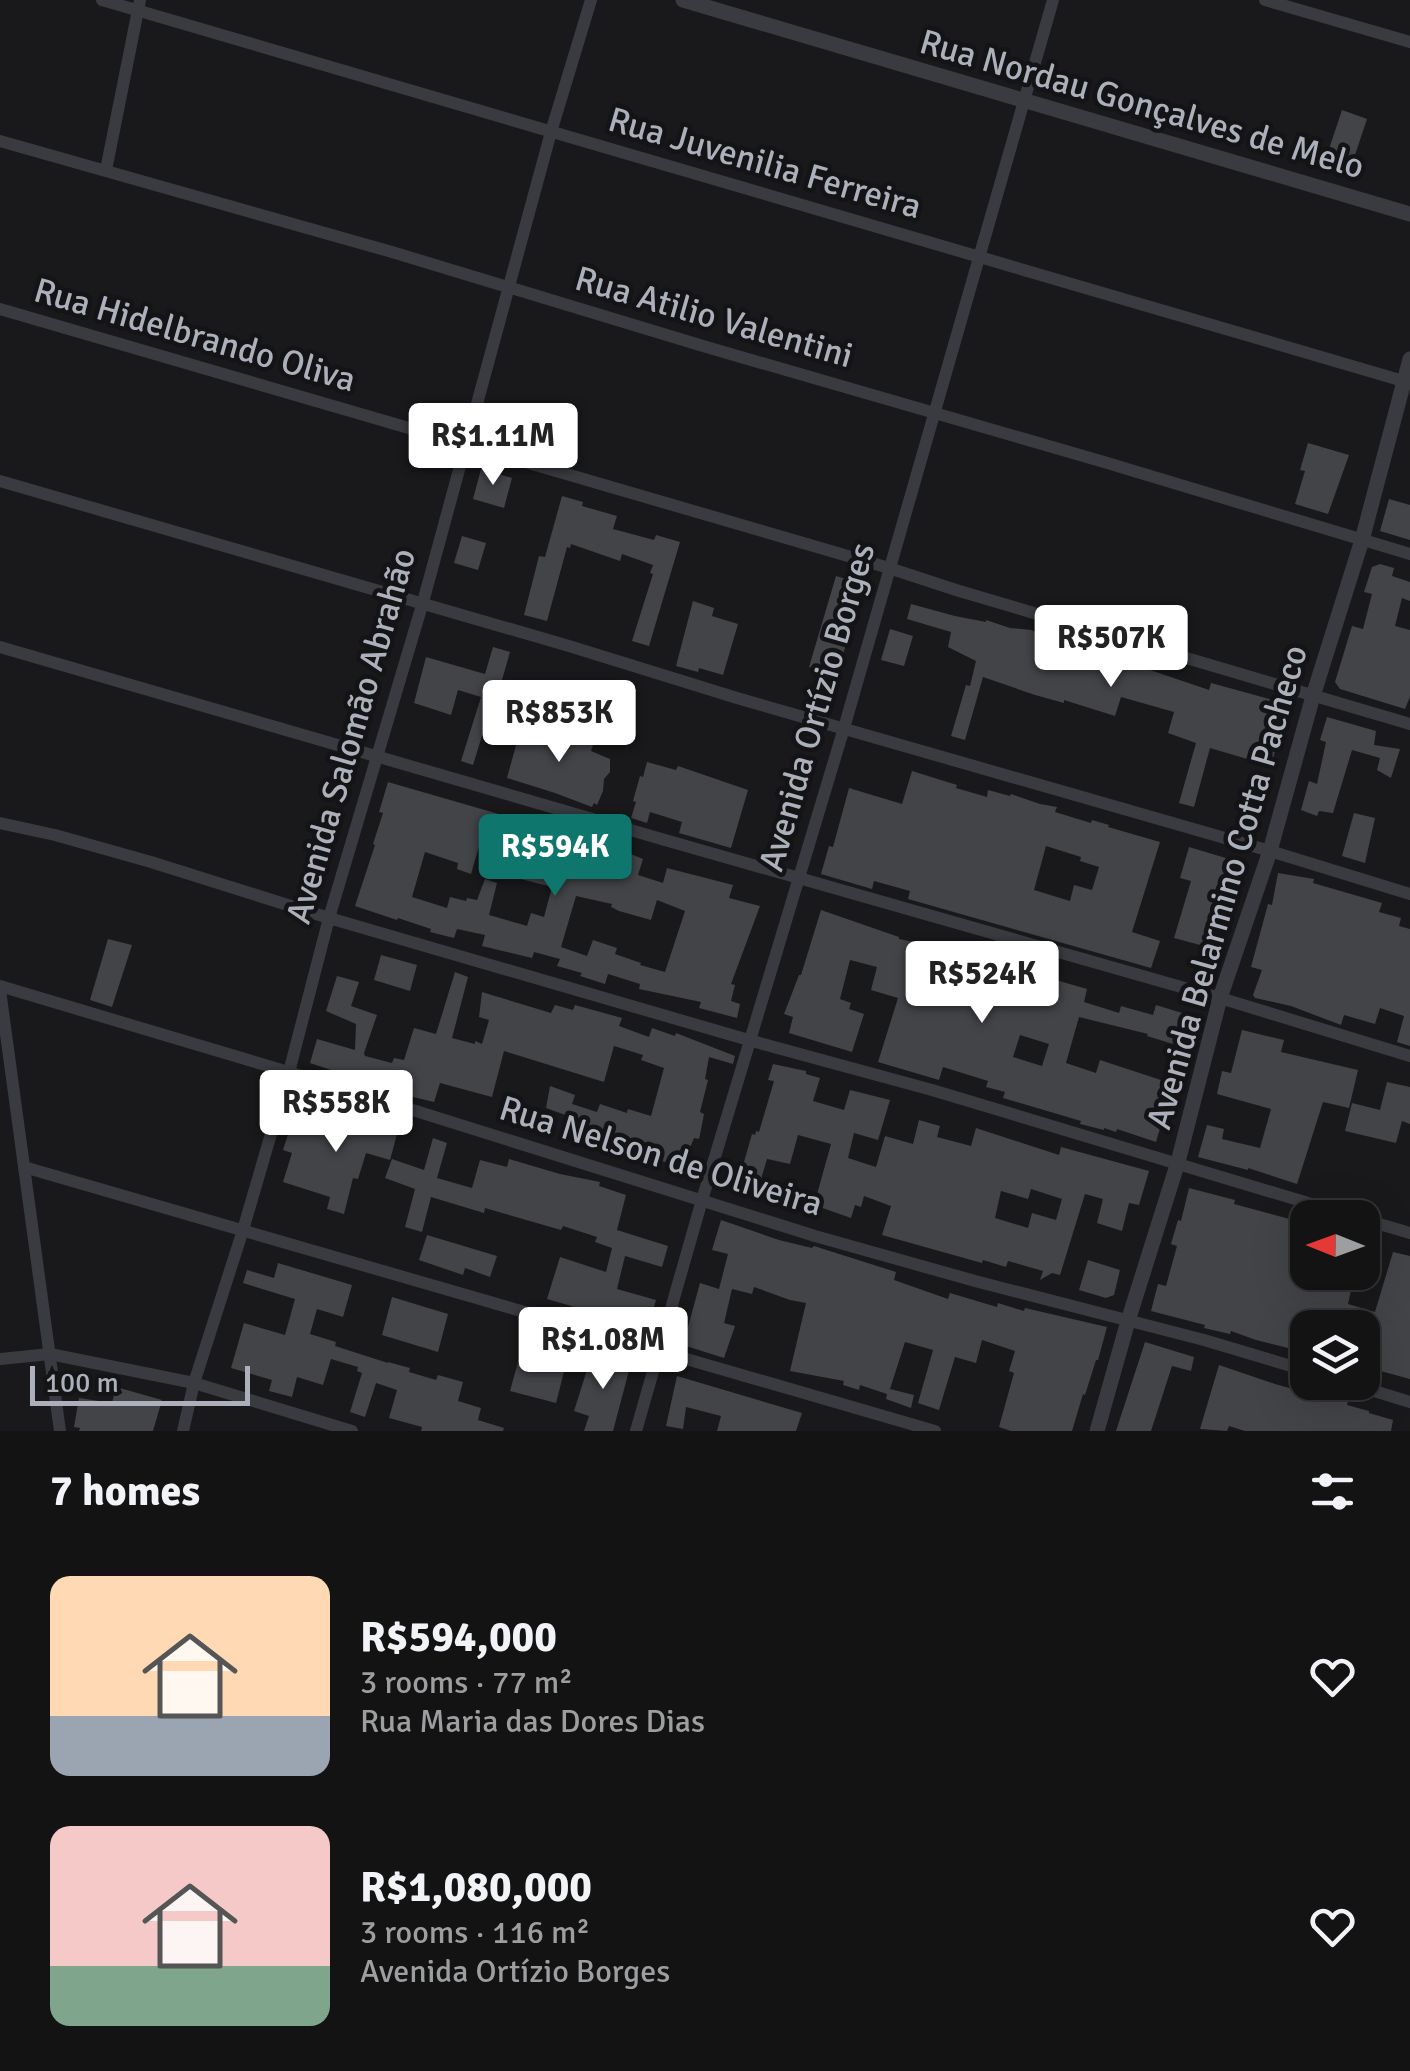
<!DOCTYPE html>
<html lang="en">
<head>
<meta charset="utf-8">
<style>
  :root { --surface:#131314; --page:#1c1c1d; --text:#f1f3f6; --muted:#9d9ea0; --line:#323234; --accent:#0f766e }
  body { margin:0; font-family:Signika,sans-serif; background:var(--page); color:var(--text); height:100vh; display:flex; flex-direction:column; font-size:38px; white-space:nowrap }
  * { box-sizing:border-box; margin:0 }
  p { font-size:32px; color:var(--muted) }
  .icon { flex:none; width:55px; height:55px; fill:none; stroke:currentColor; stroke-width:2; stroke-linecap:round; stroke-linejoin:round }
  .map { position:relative; height:1431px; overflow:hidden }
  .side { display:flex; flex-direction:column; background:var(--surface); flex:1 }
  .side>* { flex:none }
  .needle { width:65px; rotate:271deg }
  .fabs { position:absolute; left:1290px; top:1200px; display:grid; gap:20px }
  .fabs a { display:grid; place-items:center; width:90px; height:90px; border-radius:20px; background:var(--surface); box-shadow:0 10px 40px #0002,0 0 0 2px var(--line); font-size:50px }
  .scale { position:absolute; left:30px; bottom:25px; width:220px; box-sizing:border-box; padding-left:10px; border:5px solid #abb0ba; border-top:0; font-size:28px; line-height:35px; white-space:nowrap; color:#abb0ba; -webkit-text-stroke:8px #141416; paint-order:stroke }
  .price { position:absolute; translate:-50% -85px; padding:0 22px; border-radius:10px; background:#fff; color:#222; font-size:32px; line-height:65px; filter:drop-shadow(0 2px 5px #0008) }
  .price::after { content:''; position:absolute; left:50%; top:60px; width:30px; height:22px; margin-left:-15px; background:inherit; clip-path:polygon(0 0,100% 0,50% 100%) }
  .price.on { background:var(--accent); color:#fff }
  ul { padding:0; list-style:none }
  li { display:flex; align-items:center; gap:30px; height:250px; padding:0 50px }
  li span { display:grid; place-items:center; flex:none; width:280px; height:200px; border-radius:20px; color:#555 }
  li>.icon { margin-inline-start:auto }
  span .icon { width:120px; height:120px; fill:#fffc; stroke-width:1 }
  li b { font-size:42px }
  h2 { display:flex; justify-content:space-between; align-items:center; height:120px; padding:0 50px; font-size:42px }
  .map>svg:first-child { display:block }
  .building { fill:#434448; fill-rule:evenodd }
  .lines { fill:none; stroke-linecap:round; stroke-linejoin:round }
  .minor { stroke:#3a3b40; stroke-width:12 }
  .tertiary { stroke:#3a3b40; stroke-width:15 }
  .labels { text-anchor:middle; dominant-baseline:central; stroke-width:9; stroke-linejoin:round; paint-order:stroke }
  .street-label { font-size:35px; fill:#abb0ba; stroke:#141416 }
</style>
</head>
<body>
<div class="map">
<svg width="1410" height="1431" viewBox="0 0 1410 1431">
  <rect width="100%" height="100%" fill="#19191b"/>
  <g class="building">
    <path d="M1342,110L1367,119L1349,173L1324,164Z"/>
    <path d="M1308,443L1349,455L1328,514L1295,504L1305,471L1300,470Z"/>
    <path d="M481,469L512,478L504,508L473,499Z"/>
    <path d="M562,496L583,502L582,506L617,516L613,529L654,540L656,535L680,542L649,646L632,641L653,574L650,573L653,565L622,554L620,561L571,544L570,548L567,547L547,621L524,615L539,556L545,557Z"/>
    <path d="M1389,499L1410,505V540L1380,531Z"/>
    <path d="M462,536L486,543L478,570L454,563Z"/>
    <path d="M1380,564L1394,568L1392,576L1410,582V601L1402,598L1395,626L1410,630V697L1405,709L1340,689L1335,682L1352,626L1363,629L1372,594L1364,592L1372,567Z"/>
    <path d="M836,576L850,580L849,584L854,585L845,613L854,616L837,676L809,667Z"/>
    <path d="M693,601L714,608L712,616L738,624L723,675L699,668L698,672L676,666Z"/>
    <path d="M911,604L955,616L986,622V620L1010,628L1031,630L1107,661L1109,656L1209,690L1211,683L1288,704L1275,739L1278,740L1271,766L1210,748L1194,807L1179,803L1196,743L1168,733L1174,712L1121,697L1115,716L1064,700V703L1035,695L983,677L965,740L951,736L966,685L970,686L976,661L948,647L951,632L907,619Z"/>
    <path d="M890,629L913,636L904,666L881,660Z"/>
    <path d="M493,647L510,652L496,701L493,700L473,765L461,761L481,697L458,690L451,715L414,703L426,657L485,674Z"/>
    <path d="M1327,717L1376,731L1374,745L1400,749L1391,778L1377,770L1380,758L1352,750L1333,813L1319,811L1317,816L1301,810L1309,781L1317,784L1326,742L1320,740Z"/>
    <path d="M521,727L542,733L544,727L570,734L568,738L593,745L591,751L610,759V772L604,779L603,791L597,805L594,803L592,807L555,793L507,778Z"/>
    <path d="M647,762L676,770L678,766L748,790L731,848L679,833L682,822L650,812L647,823L631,818L636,802L633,801L640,776L643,777Z"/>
    <path d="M912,771L957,785L956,788L987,797L988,790L1010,796L1011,794L1040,804L1057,807L1055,812L1091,823L1092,820L1109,825L1108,827L1160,842L1132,932L1160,941L1151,968L908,899L910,891L874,881L872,889L821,874L829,846L833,847L849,788L902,804ZM1046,846L1081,857L1080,861L1099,867L1092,890L1074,885L1070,901L1034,890Z"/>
    <path d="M388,782L509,817L508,819L540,827L538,831L616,848L643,859L638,875L663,883L667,868L733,885L729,898L760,906L731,984L735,985L731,1001L740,1004L737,1018L699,1008L701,1002L639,989L640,984L608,974L605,984L580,976L582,973L557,966L560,959L534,952L532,958L482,946L485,935L457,929L454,938L430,932L431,929L398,918L397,920L355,906L375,845L373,844L383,813L379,812ZM480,843L515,852L509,876L552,887L544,917L531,913L527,926L489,915L497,883L485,879L477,900L467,898L466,901L450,897L447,908L412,897L425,852L458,863L457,869L471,874ZM576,896L612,904L611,907L619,911L651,920L657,900L685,911L665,972L640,965L641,963L615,954L617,948L593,940L587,956L561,947Z"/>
    <path d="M1354,813L1375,818L1365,863L1342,856Z"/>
    <path d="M1189,847L1239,862L1222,921L1212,918L1204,946L1174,938L1191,881L1180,878Z"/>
    <path d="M1278,873L1314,879L1313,883L1382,903L1379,912L1401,918L1399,926L1410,929V1046L1397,1042L1404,1016L1380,1008L1375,1024L1344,1015L1341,1025L1291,1006L1255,998L1253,995L1262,970L1251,967L1268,904L1272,905Z"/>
    <path d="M821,910L899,937V939L932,946L964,959V957L1013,974L1014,968L1087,989L1084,1002L1119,1013L1121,1006L1153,1015L1156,1005L1192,1016L1194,1019L1186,1048L1147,1036L1148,1034L1079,1017L1066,1063L1096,1073L1100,1060L1173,1084L1156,1142L1117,1129L1116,1132L1104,1128V1130L1080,1124L1081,1121L1003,1098L1005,1092L986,1087L988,1081L943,1067L939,1080L878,1062L898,998L871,990L877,967L850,960L840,999L851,1003L849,1009L864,1014L852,1052L789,1033L793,1017L784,1014L799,975H801ZM1020,1035L1049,1044L1042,1066L1013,1057Z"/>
    <path d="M108,939L132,945L112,1007L90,1000Z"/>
    <path d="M381,955L417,965L410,991L374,980Z"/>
    <path d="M455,972L468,977L452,1038L475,1044V1041L482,1044L489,1020L479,1017L482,992L551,1013L555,1005L573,1010L575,1005L622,1018L619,1026L649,1037L652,1028L675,1036L676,1033L735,1056L733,1064L709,1057L705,1079L708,1080L700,1112L704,1114L701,1130L699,1139L694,1138L686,1158L702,1166L700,1174L633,1151L631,1155L614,1150L615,1148L564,1138L571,1117L546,1108L550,1086L575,1095L572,1104L597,1112L600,1104L627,1113L628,1109L651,1116L664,1068L641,1060L643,1055L614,1046L604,1082L504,1051L492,1097L440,1083L434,1102L409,1096L310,1063L317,1039L355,1050L356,1024L326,1011L337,976L359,982L351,1006L377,1015L364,1053L365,1056L392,1063L394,1058L404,1060L414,1028L436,1034Z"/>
    <path d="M1242,1030L1284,1040L1281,1052L1358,1070L1349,1108L1323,1102L1297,1184L1248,1168V1170L1198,1157L1207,1125L1224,1129L1222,1139L1260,1148L1271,1109L1217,1094L1222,1071L1231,1073Z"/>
    <path d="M773,1064L806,1071V1074L820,1078L813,1101L844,1110L850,1090L890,1100L878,1140L854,1133L848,1158L876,1167L885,1136L913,1144L919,1120L940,1126L937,1137L971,1146L976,1128L1059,1155L1061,1147L1149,1171L1139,1205L1129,1203L1122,1231L1097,1223L1103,1199L1085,1194L1060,1275L1052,1273L1040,1280L1043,1271L1008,1261L1006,1267L983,1260L982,1263L882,1235L891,1206L864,1196L861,1207L855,1205L851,1218L814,1205L831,1144L798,1135L790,1164L767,1159L756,1196L736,1190L752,1134L755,1135L756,1131L759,1132L774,1081L768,1080ZM1031,1189L1062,1199L1056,1220L1032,1213L1028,1228L995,1218L1001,1191L1028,1199Z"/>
    <path d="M1387,1082L1410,1087V1124L1402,1121L1396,1143L1345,1131L1352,1103L1380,1110Z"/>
    <path d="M348,1114L377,1123L378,1117L400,1123L390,1160L366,1153L358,1179L353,1178L344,1214L327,1209L330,1197L283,1182L292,1153L283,1150L291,1125L318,1133L322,1119L345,1125Z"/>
    <path d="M433,1138L447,1143L437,1178L472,1188L480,1160L507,1167L509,1159L560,1174L600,1182L599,1186L626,1195L617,1230L668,1246L662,1267L625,1256L617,1289L656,1300L646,1333L611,1323L612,1318L547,1299L560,1257L606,1272L612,1248L595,1242L597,1237L563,1226L561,1230L485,1208L484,1213L431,1197L422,1232L405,1227L415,1189L385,1178L392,1159L424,1170Z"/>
    <path d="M1189,1188L1235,1200L1234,1204L1308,1224V1272H1355L1348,1304L1375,1312L1393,1252L1410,1256V1379L1362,1366V1328H1308V1353L1256,1340L1231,1331L1230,1334L1204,1328L1205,1325L1151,1311L1158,1284L1166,1286L1177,1246L1171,1244L1178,1220L1181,1221Z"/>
    <path d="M721,1220L779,1240L812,1248L814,1246L896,1272L894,1280L948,1299L950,1293L997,1307L998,1303L1024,1311L1025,1308L1107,1327L1098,1360H1096L1085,1395L1083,1394L1072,1431H1011L999,1427L1014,1373L1009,1371L1015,1351L982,1340L976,1363L955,1357L939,1410L918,1403L933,1350L905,1342L890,1389L914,1395L911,1408L886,1399L887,1394L860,1385L859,1390L843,1385L844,1381L790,1371L806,1303L790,1300L754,1287L752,1294L732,1289L724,1323L735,1326L724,1358L683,1345L700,1283L719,1289L728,1254L712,1250Z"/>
    <path d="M427,1235L497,1256L490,1277L465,1268L463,1275L419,1260Z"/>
    <path d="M1088,1260L1120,1270L1114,1295L1106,1298L1079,1290Z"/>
    <path d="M278,1263L352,1285L343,1317L317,1309L310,1334L336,1342L335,1346L388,1363V1362L410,1368L409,1372L436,1380L438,1375L463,1382L458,1401L481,1408L478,1420L504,1428L503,1431H421L422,1427L389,1418L397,1390L376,1383L365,1417L350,1412L362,1373L357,1371L358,1367L331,1359L323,1385L297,1377L292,1397L269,1391L272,1380L231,1368L244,1323L285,1335L295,1299L243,1283L247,1270L274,1278Z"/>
    <path d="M392,1297L448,1314L438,1352L382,1335Z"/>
    <path d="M1145,1342L1194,1357L1191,1371L1172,1366L1151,1431H1116Z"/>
    <path d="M523,1344L568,1356L556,1403L510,1391Z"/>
    <path d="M593,1351L631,1363L613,1431H584L589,1416L574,1411Z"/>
    <path d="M1219,1365L1275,1384L1322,1397L1323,1394L1348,1401L1347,1405L1369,1411V1413L1393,1420L1391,1431H1245L1229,1426L1227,1431L1200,1429Z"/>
    <path d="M677,1376L802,1413L796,1431H717L721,1416L686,1407L683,1429L666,1426Z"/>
    <path d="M116,1387L162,1400L153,1431H79L80,1428L74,1427L79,1398L112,1403Z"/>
  </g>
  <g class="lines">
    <g class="minor">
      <path d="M102,0L1410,383"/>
      <path d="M1265,0L1410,42"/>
      <path d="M0,141L392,252L703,346L1104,462L1410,554"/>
      <path d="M106,170L140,0"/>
      <path d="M0,309L889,568L956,590L1410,724"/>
      <path d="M0,481L569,646L737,698L1270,851L1410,894"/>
      <path d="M0,647L658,838L1220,998L1410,1056"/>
      <path d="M0,823L55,835L151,862L329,918L752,1041L932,1090L1358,1218"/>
      <path d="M0,986L352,1091L815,1236L975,1281L1204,1340L1308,1371"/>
      <path d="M0,990L60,1431"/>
      <path d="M24,1167L935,1431"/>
      <path d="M1362,1219L1410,1233"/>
      <path d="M0,1359L50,1354L194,1383L352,1431"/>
      <path d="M1345,1382L1410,1402"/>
      <path d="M183,1431L194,1383L243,1230L289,1072L329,918L423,602L551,132L591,0"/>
      <path d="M636,1431L702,1200L844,728L1053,0"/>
    </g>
    <g class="tertiary">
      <path d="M683,0L1410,214"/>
      <path d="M1097,1431L1128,1321L1178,1162L1220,998L1270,851L1313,696L1362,540L1410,359"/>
    </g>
  </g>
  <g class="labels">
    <g class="street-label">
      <text transform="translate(1142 104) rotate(16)">Rua Nordau Gonçalves de Melo</text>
      <text transform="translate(765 163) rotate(16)">Rua Juvenilia Ferreira</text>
      <text transform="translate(714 317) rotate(16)">Rua Atilio Valentini</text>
      <text transform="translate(195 335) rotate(16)">Rua Hidelbrando Oliva</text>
      <text transform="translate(817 707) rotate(-74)">Avenida Ortízio Borges</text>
      <text transform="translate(351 736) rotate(-74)">Avenida Salomão Abrahão</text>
      <text transform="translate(1227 887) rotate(-74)">Avenida Belarmino Cotta Pacheco</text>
      <text transform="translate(661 1156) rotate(17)">Rua Nelson de Oliveira</text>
    </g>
  </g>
</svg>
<div class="fabs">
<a><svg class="needle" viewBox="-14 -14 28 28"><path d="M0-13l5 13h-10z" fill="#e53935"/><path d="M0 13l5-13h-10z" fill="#9d9ea0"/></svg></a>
<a><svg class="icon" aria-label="layers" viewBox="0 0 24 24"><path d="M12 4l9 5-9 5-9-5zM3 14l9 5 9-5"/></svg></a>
</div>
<div class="scale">100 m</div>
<b class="price" style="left:493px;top:488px">R$1.11M</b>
<b class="price" style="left:1111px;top:690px">R$507K</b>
<b class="price" style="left:559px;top:765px">R$853K</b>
<b class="price on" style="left:555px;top:899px">R$594K</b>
<b class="price" style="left:982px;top:1026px">R$524K</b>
<b class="price" style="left:336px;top:1155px">R$558K</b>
<b class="price" style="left:603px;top:1392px">R$1.08M</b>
</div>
<section class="side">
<h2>7 homes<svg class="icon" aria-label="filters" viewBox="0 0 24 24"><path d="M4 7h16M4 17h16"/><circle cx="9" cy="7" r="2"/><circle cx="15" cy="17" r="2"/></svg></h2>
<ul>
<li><span style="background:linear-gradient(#ffd9b3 70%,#9aa5b1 0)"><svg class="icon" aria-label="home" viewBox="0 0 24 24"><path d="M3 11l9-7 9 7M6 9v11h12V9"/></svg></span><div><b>R$594,000</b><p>3 rooms · 77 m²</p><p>Rua Maria das Dores Dias</p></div><svg class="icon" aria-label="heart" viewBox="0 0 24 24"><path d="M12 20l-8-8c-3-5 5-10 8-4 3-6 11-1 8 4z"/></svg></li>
<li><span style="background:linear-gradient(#f6c9c9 70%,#7fa58c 0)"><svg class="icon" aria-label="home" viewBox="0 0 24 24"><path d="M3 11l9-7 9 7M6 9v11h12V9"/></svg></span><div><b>R$1,080,000</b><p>3 rooms · 116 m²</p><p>Avenida Ortízio Borges</p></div><svg class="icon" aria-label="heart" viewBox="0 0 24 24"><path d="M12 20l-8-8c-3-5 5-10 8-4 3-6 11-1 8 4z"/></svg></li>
</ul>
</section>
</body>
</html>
